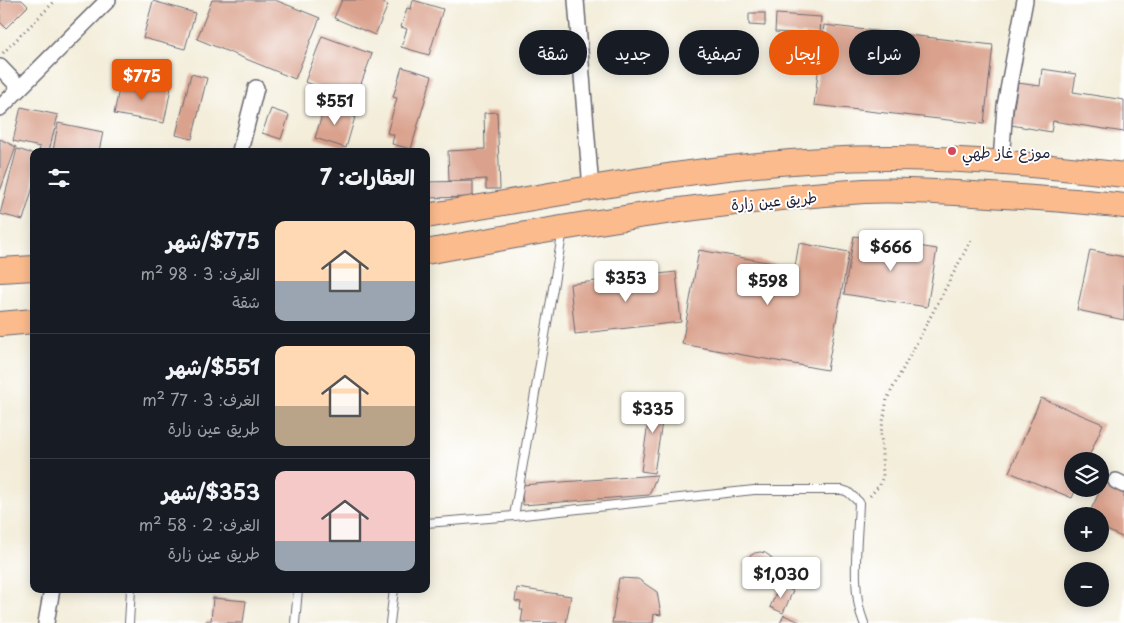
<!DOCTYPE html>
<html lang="ar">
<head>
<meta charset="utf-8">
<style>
  :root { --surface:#171b24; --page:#242831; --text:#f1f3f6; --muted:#9ea1a6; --line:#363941; --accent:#ea580c }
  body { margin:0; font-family:"Playpen Sans","Playpen Sans Arabic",sans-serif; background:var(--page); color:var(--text); direction:rtl; height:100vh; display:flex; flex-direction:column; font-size:19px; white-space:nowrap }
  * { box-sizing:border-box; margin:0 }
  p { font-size:16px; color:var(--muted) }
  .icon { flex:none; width:28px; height:28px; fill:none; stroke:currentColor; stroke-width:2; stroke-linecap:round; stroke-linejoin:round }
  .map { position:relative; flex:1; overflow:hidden; direction:ltr }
  .sheet { position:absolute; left:30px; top:148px; width:400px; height:445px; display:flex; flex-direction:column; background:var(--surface); border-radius:10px; box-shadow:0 2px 12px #0003; direction:rtl }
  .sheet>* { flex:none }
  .hud { position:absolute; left:445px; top:30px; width:475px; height:45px; direction:rtl; display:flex; gap:10px }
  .fabs { position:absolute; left:1064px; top:452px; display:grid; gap:10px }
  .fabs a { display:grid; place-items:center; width:45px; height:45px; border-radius:50%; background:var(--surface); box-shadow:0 2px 12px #0003; font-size:25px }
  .price { position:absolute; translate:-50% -42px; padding:0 11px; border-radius:5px; background:#fff; color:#222; font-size:16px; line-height:32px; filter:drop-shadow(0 1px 2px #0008) }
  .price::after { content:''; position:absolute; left:50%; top:30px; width:15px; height:11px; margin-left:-8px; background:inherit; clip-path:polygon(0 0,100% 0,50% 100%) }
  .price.on { background:var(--accent); color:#fff }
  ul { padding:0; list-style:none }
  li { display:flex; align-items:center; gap:15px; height:125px; padding:0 15px }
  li+li { border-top:1px solid var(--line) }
  li span { display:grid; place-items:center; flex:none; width:140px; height:100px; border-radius:10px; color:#555 }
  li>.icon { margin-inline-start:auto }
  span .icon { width:60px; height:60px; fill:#fffc; stroke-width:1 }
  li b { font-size:21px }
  h2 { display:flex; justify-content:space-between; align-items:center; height:60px; padding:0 15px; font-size:21px }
  .tag { padding:0 18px; border-radius:22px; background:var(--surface); box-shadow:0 2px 12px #0003; font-size:18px; line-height:45px }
  .tag.on { background:var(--accent); color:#fff }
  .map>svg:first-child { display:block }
  .building { fill:#daa28d }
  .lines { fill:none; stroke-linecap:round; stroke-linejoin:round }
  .service-casing { stroke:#6b6972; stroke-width:10 }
  .minor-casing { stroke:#6b6972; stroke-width:18 }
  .primary-casing { stroke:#6b6972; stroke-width:26 }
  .path { stroke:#6b6972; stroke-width:3; stroke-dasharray:1 4; stroke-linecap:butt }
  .service { stroke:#fff; stroke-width:8 }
  .minor { stroke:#fff; stroke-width:15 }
  .primary { stroke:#fbbb8d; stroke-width:24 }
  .poi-dot { fill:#d1495b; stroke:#fff; stroke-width:2 }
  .labels { text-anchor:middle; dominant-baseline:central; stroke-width:4; stroke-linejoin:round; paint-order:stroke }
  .poi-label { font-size:15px; fill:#22223b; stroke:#fff; text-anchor:start }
  .street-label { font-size:15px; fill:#22223b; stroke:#fff }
</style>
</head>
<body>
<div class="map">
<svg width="1124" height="623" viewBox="0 0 1124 623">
  <rect width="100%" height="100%" fill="#fff"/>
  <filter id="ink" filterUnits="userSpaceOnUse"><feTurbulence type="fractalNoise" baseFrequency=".02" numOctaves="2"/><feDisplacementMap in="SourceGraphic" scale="10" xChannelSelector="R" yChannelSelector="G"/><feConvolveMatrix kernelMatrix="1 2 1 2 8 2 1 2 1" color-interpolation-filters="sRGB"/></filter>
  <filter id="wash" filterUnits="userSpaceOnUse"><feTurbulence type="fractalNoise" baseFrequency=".0096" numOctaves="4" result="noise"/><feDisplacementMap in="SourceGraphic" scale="20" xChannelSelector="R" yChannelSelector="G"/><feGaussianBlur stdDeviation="1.12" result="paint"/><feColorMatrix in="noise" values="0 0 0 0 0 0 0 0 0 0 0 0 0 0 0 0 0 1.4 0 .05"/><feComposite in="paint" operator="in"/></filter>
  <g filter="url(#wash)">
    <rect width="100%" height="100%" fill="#f3edd9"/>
    <g id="blocks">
      <g class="building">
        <path d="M0,0H22L28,6L6,28L0,22Z"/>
        <path d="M212,0H275L320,18L295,79L197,39Z"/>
        <path d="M342,0H377L388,5L375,35L334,18Z"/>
        <path d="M413,0L443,9L429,55L401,47L407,29L401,27L407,8L411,9Z"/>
        <path d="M153,1L195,13L185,49L143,38Z"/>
        <path d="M749,13H765V26L749,25Z"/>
        <path d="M776,14L821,17L820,35L775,32Z"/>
        <path d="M824,25L993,45L984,124L814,105Z"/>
        <path d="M806,35L821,37L820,49L805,48Z"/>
        <path d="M322,36L372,54L355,100L305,82Z"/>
        <path d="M402,67L432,76L411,149L392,144L394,135L387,133L397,98L393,97Z"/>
        <path d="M1042,69L1076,74L1073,92L1124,100V132L1053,121L1051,132L1011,125L1018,83L1040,86Z"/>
        <path d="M191,74L207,78L192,139L176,135Z"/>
        <path d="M121,79L171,88L164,123L114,114Z"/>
        <path d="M326,102L347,109L346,114L355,117L346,148L315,138Z"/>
        <path d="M21,107L58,115L49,151H39L40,147L13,141Z"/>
        <path d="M271,109L289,115L281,139L262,133Z"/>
        <path d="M497,112L500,189H486V179L449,181L448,151L485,149L484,113Z"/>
        <path d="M58,123L103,132L99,151H53Z"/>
        <path d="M0,139L16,147L0,191Z"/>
        <path d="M17,149L34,154V184L23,220L0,214Z"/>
        <path d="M473,181V197L426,198V182Z"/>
        <path d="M854,236L937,249L927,307L844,294Z"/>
        <path d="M799,243L849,252L827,370L682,344L699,250L795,267Z"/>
        <path d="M1090,250L1124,257V320L1077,310Z"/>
        <path d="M676,272L681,322L575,334L570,284Z"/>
        <path d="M652,395L666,397L654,473L641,471Z"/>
        <path d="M1041,398L1103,424L1087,461H1072V489H1076L1072,498L1009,472Z"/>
        <path d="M657,475L649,495L523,505L521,485Z"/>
        <path d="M1104,482L1124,491V538L1100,527V516H1088Z"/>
        <circle cx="760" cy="566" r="14"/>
        <path d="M619,578L638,579L657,592L661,615L654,614L653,623H612Z"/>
        <path d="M780,585L793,591L783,613L770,607Z"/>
        <path d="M517,588L571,596L566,623L521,622L523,610H520L521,602L515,601Z"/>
        <path d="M213,598L246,601L243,623H206V621H211Z"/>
        <path d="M784,615L802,623H780Z"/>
      </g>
    </g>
  </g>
  <g filter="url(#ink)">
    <use href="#blocks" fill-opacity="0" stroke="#6b6972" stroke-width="1"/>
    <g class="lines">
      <defs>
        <g id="service">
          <path d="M514,516L563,230"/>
          <path d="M426,523L514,516L754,490H842L848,492L859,502C858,538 850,590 864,623"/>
          <path d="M129,623L131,589"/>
          <path d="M295,623L298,589"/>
          <path d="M390,623L394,589"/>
        </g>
        <g id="minor">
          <path d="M576,0L591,189"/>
          <path d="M0,67L19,87"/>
          <path d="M0,108L108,0"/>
          <path d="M240,151L256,88"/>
          <path d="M1001,162L1005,106L1025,0"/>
          <path d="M1116,481L1124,485"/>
          <path d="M46,623L52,589"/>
        </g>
        <g id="primary">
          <path d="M426,216C558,195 689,167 822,160C923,154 1024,163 1124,175"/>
          <path d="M426,252C571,225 716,201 864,191C900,189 937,192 973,194C1024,197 1074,200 1124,206"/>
          <path d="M0,270L34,268"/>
          <path d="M0,324L34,321"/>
        </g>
      </defs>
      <use href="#service" class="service-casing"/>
      <use href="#minor" class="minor-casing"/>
      <use href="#primary" class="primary-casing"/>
      <g class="path">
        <path d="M3,53L56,0"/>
        <path d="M870,496L880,485L883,476L881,433L887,399L971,240"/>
      </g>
      <use href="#service" class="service"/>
      <use href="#minor" class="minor"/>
      <use href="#primary" class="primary"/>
    </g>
  </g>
  <circle class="poi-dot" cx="952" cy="151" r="5"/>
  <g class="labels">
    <g class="poi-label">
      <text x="962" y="151">موزع غاز طهي</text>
    </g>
    <g class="street-label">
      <text transform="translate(774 200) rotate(-5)">طريق عين زارة</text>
    </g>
  </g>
</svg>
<div class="fabs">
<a><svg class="icon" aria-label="layers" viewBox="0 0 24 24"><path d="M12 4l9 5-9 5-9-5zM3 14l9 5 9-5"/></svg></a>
<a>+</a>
<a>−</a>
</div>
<b class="price on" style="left:142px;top:101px">$775</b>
<b class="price" style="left:335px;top:126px">$551</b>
<b class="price" style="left:891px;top:272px">$666</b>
<b class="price" style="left:626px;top:303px">$353</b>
<b class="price" style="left:768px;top:306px">$598</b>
<b class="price" style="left:653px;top:434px">$335</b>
<b class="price" style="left:781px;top:599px">$1,030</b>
<div class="hud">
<a class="tag">شراء</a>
<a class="tag on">إيجار</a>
<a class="tag">تصفية</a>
<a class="tag">جديد</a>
<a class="tag">شقة</a>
</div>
<section class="sheet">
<h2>العقارات: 7<svg class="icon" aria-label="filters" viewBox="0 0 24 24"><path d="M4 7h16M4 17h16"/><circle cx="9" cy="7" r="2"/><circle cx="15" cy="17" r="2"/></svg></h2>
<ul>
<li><span style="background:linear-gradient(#ffd9b3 60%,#9aa5b1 0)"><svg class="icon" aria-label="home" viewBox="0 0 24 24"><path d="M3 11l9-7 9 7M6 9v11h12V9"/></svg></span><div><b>$775/شهر</b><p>الغرف: 3 · 98 m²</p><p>شقة</p></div></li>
<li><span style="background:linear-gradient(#ffd9b3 60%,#b9a48a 0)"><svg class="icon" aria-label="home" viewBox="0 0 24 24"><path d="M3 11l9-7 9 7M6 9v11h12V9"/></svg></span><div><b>$551/شهر</b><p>الغرف: 3 · 77 m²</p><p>طريق عين زارة</p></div></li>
<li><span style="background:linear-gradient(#f6c9c9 70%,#9aa5b1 0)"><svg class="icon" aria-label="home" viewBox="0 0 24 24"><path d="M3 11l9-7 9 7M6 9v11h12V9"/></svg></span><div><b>$353/شهر</b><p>الغرف: 2 · 58 m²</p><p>طريق عين زارة</p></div></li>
</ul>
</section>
</div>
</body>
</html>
